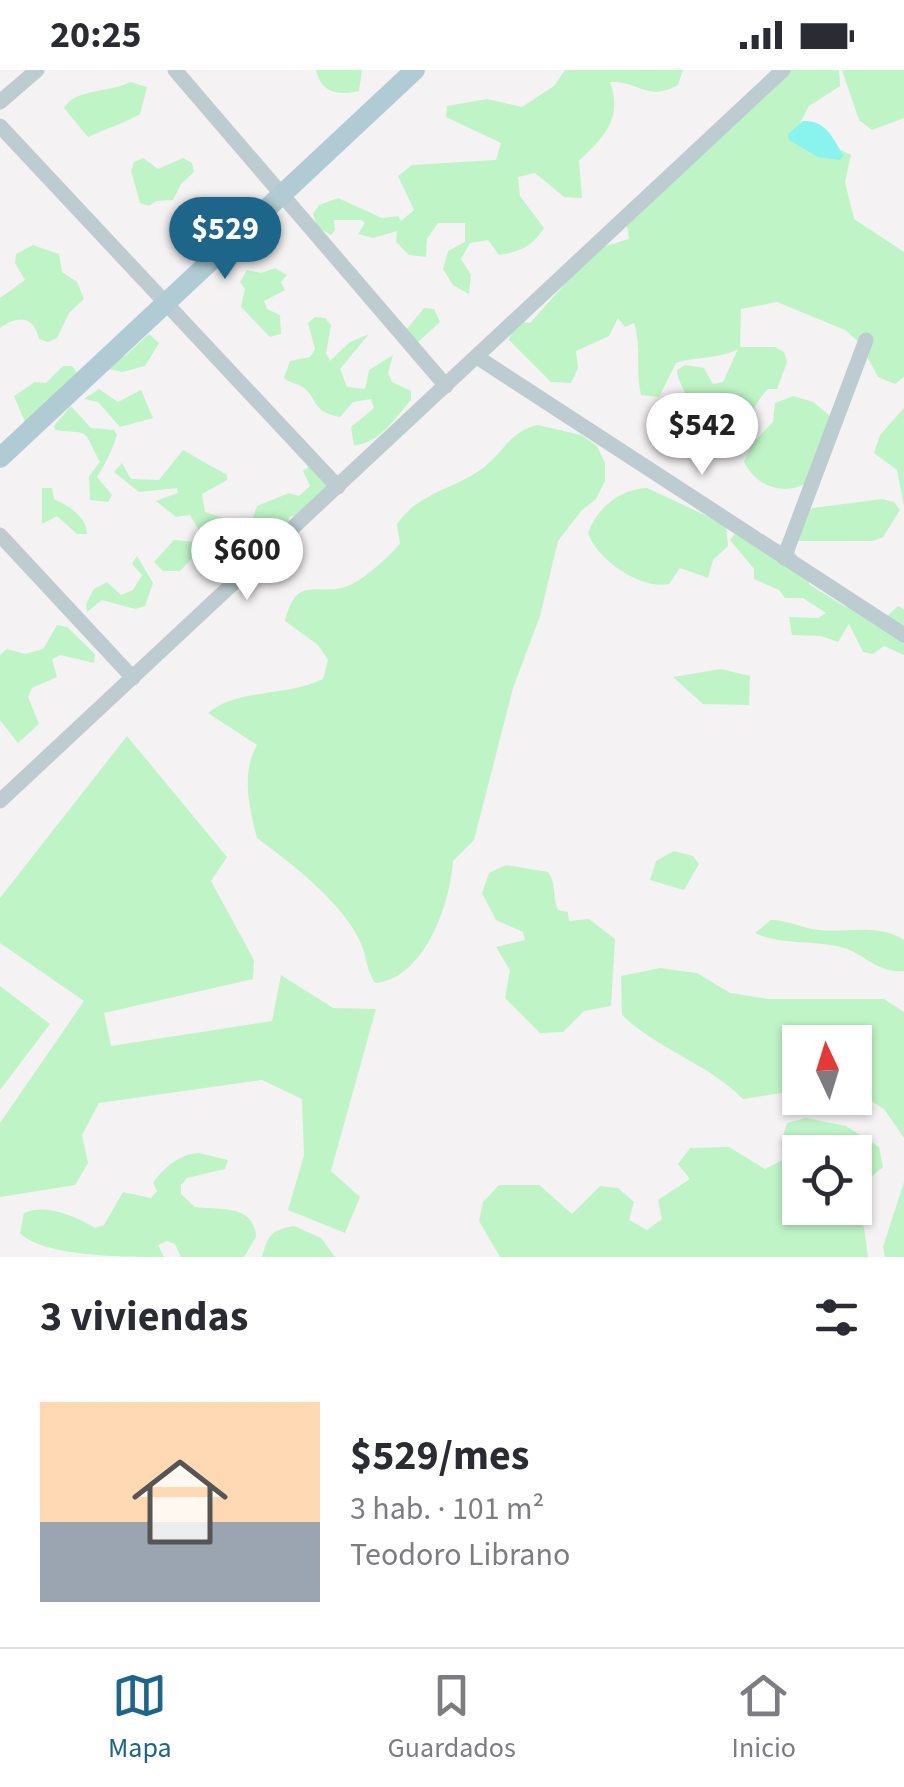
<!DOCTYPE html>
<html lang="es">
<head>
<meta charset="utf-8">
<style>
  :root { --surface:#fff; --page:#f7f7f7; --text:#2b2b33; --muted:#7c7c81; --line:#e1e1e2; --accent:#1d668a }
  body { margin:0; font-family:"Source Sans 3",sans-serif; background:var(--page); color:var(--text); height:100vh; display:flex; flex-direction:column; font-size:38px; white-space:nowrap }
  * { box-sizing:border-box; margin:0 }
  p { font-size:32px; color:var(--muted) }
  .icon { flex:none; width:55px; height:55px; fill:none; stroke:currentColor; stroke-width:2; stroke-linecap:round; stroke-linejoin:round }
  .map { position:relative; height:1187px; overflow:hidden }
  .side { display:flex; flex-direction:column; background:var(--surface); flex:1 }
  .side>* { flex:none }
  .needle { width:65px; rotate:356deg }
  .buttons { position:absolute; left:782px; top:955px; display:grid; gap:20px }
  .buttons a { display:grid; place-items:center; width:90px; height:90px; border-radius:0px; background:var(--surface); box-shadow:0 2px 8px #0004; font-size:50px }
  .price { position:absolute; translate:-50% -85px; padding:0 22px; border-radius:35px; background:#fff; color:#222; font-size:32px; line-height:65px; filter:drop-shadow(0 2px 5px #0008) }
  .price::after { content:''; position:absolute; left:50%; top:60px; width:30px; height:22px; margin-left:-15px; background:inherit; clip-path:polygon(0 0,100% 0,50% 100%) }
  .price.current { background:var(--accent); color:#fff }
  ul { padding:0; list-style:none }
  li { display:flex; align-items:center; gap:30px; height:250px; padding:0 40px }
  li+li { border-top:2px solid var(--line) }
  li span { display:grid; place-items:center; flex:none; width:280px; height:200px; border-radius:0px; color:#555 }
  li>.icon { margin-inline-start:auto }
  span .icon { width:120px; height:120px; fill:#fffc; stroke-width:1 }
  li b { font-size:42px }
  h2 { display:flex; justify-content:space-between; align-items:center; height:120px; padding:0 40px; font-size:42px }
  .status { display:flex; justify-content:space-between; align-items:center; height:70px; padding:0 50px; background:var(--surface); direction:ltr }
  .status svg { height:28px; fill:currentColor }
  .tab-bar { display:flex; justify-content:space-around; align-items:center; height:140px; border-top:2px solid var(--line); background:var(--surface); font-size:28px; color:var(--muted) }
  .tab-bar a { display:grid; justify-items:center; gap:5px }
  .tab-bar .current { color:var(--accent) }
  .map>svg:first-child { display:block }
  .green { fill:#bff4c6 }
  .water { fill:#89f4ee }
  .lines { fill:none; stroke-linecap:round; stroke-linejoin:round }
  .minor { stroke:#bcccd0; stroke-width:15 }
  .major { stroke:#b0cbd3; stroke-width:20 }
</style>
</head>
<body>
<div class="status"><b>20:25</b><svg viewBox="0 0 49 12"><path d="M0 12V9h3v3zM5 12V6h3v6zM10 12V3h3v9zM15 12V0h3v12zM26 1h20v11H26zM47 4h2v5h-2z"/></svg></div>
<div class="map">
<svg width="904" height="1187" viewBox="0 0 904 1187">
  <rect width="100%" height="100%" fill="#f5f2f3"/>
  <g class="green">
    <path d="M316,0H362L359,21C339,26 321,23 316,0Z"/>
    <path d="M565,0H683L678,15C647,32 640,11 610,12C623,48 605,66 579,91L582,128L564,127L535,103L518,107L520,126L544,158C532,177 521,181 499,185L488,170L470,173L461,189L471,205L469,224L453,215L443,199L448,181L465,172V153H438L427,169L426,187L409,185L396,172L397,161L373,168L358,164L365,153L361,150H334L335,160L331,165L318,158L313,144L319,135L338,128L382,148L398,146L401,151L414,140L398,106L412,95L496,90L501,73L446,47L447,36L487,29L522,37L554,16Z"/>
    <path d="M773,0H839L840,16L809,36L800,53L814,67L851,85L845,112L854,149L904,182V307L895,314L878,307L859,272L845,260L777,232L741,239L740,277H775L784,282L787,292L777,319H768C737,351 739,409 674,375L671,365L690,342C690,324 678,316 677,300L685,295L704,298L713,314L723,312L738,279C719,289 698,286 676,293L659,327L641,325C635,299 642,279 634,253L625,257L618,248L609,266L576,281L578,298L571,313L551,312L509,270L515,251L530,253L596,179L629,169L627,156Z"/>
    <path d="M842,0H904V48L872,60L859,50Z"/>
    <path d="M130,12L147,17L140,44C123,54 105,59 88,67L64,38C76,18 109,23 130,12Z"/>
    <path d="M143,88L158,99L183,88L192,93L194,102L181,114L173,130L156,131L149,136L140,133L131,101L134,92Z"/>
    <path d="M33,175L59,184L62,202L77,212L84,229L69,243L57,268L48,272L39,269C34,244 16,246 0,258V228L25,210L15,193L16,184Z"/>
    <path d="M275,198L287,205L281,212L285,220L264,231L267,239L280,245L281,264L270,267L241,237L245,219L240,212L247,200L261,203Z"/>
    <path d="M424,238L434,239L440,252L416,274L405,261Z"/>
    <path d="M315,247L325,248L331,255L326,283L330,291L350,272L369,264L340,299L347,317L365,319L369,300L393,285L388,303L392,312L411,321V330C396,347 378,375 354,375L351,357L374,338L371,329L353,332L340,347C309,342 319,325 299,315C294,313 288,312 284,308L290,291L310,287L315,279L308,253Z"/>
    <path d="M149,264L159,273L145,296L122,302L108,299L115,288L125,286Z"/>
    <path d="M63,296H72L78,304L25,352L14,326L35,312L46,313Z"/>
    <path d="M99,319L118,332L141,320L153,348L120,357L98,332L84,329Z"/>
    <path d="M793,326L813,332L829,345C848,413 773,446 744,392L752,374L773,352L775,333Z"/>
    <path d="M71,336L91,358L114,360L117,365C112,380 106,393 97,407L112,425L108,432L90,430L89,406L100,392C81,355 91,365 55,360L54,356Z"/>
    <path d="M904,338V436L897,400L874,383L880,365Z"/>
    <path d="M538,355L581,365L597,376L605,393V411L596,429L581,441L558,471L540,546L513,618L474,770L453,791C450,835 424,909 375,913C366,899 367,890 362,876C346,835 291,793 257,768C249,737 241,703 257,675L208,643C237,618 287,627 323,609L328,590L318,575L285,551C297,500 321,530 352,514C369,505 387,488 400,474L397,454C419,422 453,420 483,398C504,382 511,360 538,355Z"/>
    <path d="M183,380L227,405V410L202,424L205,442L230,450C227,460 212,466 202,466L190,445L176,447L156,431L178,423L177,418L139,422L114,402L122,393L131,409L159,410Z"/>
    <path d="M311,395L328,415L307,434L303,444L289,447L288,457L268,472L242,459L251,453L257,436L289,423L299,426L310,416L303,401Z"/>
    <path d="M42,418H52L54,429C68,435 87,447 87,464H77L57,446L42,454Z"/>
    <path d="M647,418L726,455L728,476L713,490L708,508L680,498L669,514C641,520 596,489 588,463C597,438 620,419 647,418Z"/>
    <path d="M882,429L894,432L900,440L883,467L873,471H797L805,443L813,438Z"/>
    <path d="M736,462L793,478L810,515L844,536L884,549L898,536L904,539V585L884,576L873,584L863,582L849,554L838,572L821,566L792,565L789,547L818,548L826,543L803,528H785L779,520L754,509V499L730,470Z"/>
    <path d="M174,470L196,472L202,478L180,501H163L154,492Z"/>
    <path d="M137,486L153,513L145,536L135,539L102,530L87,542L86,534L94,519L107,512L121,525L133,520L142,505L132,494Z"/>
    <path d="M57,555L67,557L95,584L94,593L60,585L52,589L57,607L32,618L28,627L39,654L18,673L0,650V585L7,579L25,584L43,579Z"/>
    <path d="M721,599L750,606L749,635L703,634L673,607Z"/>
    <path d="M127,666L227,787L211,811L254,890L253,909L104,943L111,976L272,951L281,905L333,938L376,939L331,1101L360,1127L345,1163L288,1140L304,1085L302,1029L262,1010L99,1033L82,1065L88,1093L75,1115L0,1127V1053L84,931L0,873V828Z"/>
    <path d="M674,781L693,786L699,794L684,820L650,810L656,791Z"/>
    <path d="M506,795L548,802C557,814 552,827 558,840L568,842L569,851L589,849L615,869L611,936L584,941L563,962L540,963L505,928L510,900L496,877L525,870L523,862L496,850L482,823L489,803Z"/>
    <path d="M771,850C787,850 802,858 818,860C847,863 879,853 904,870V901C879,904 866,885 844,878C816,869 781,876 755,863Z"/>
    <path d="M660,898L697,903L730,923L769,929H884L904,942V1068L884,1039L855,1021V972H800V1020L743,1029C707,993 659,980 622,945L621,906Z"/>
    <path d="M0,916L50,954L0,1020Z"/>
    <path d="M806,1048L846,1056L879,1077L883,1097L855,1121V1082H800V1138H849V1144L864,1157L868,1187H500L479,1151L483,1132L499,1115H539L572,1144L600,1116L618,1118L634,1132L629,1150L647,1160L662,1149L658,1130L690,1109L678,1094L690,1078L729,1077L765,1099L782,1090L781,1072L787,1053Z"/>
    <path d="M199,1083L228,1090L225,1099L187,1108L181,1115V1124L195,1137C218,1140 255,1134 256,1167L244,1187H181L175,1174L167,1171L158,1175L164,1187C127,1187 43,1187 20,1163L24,1143C45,1133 76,1146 95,1158L104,1155L123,1122L151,1128L157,1121L153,1113C163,1098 181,1083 199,1083Z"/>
    <path d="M904,1112V1187H885L883,1177Z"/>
    <path d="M294,1156L321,1168L335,1187H262C268,1165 271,1160 294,1156Z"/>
  </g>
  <path class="water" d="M803,51C826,50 833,68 843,85L840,90L818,87L789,70L788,64Z"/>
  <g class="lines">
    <g class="minor">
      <path d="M175,0L446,316"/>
      <path d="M0,32L37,0"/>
      <path d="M0,56L338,417"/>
      <path d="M477,287L904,565"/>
      <path d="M0,465L133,608"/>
      <path d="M784,488L866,270"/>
      <path d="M0,731L783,0"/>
    </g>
    <path class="major" d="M0,388L415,0"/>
  </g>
</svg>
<div class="buttons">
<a><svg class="needle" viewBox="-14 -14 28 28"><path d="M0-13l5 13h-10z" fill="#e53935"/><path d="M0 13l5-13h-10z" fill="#7c7c81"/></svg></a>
<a><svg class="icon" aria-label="locate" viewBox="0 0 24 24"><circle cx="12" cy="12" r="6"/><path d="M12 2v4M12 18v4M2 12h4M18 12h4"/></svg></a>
</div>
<b class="price current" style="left:225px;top:212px">$529</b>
<b class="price" style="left:702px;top:408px">$542</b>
<b class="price" style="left:247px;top:533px">$600</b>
</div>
<section class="side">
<h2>3 viviendas<svg class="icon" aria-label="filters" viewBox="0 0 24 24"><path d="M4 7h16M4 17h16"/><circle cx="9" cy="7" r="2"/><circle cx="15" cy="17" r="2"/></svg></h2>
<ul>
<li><span style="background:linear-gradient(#ffd9b3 60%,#9aa5b1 0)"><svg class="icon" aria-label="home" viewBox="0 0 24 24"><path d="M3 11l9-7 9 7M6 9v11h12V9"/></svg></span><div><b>$529/mes</b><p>3 hab. · 101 m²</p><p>Teodoro Librano</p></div></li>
</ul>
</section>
<nav class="tab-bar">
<a class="current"><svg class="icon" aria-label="map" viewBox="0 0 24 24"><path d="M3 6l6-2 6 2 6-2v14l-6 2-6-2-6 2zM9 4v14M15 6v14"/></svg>Mapa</a>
<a><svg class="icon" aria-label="saved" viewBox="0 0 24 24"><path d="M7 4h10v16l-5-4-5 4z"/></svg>Guardados</a>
<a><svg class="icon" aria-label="home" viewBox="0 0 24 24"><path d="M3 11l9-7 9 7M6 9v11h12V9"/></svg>Inicio</a>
</nav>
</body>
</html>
